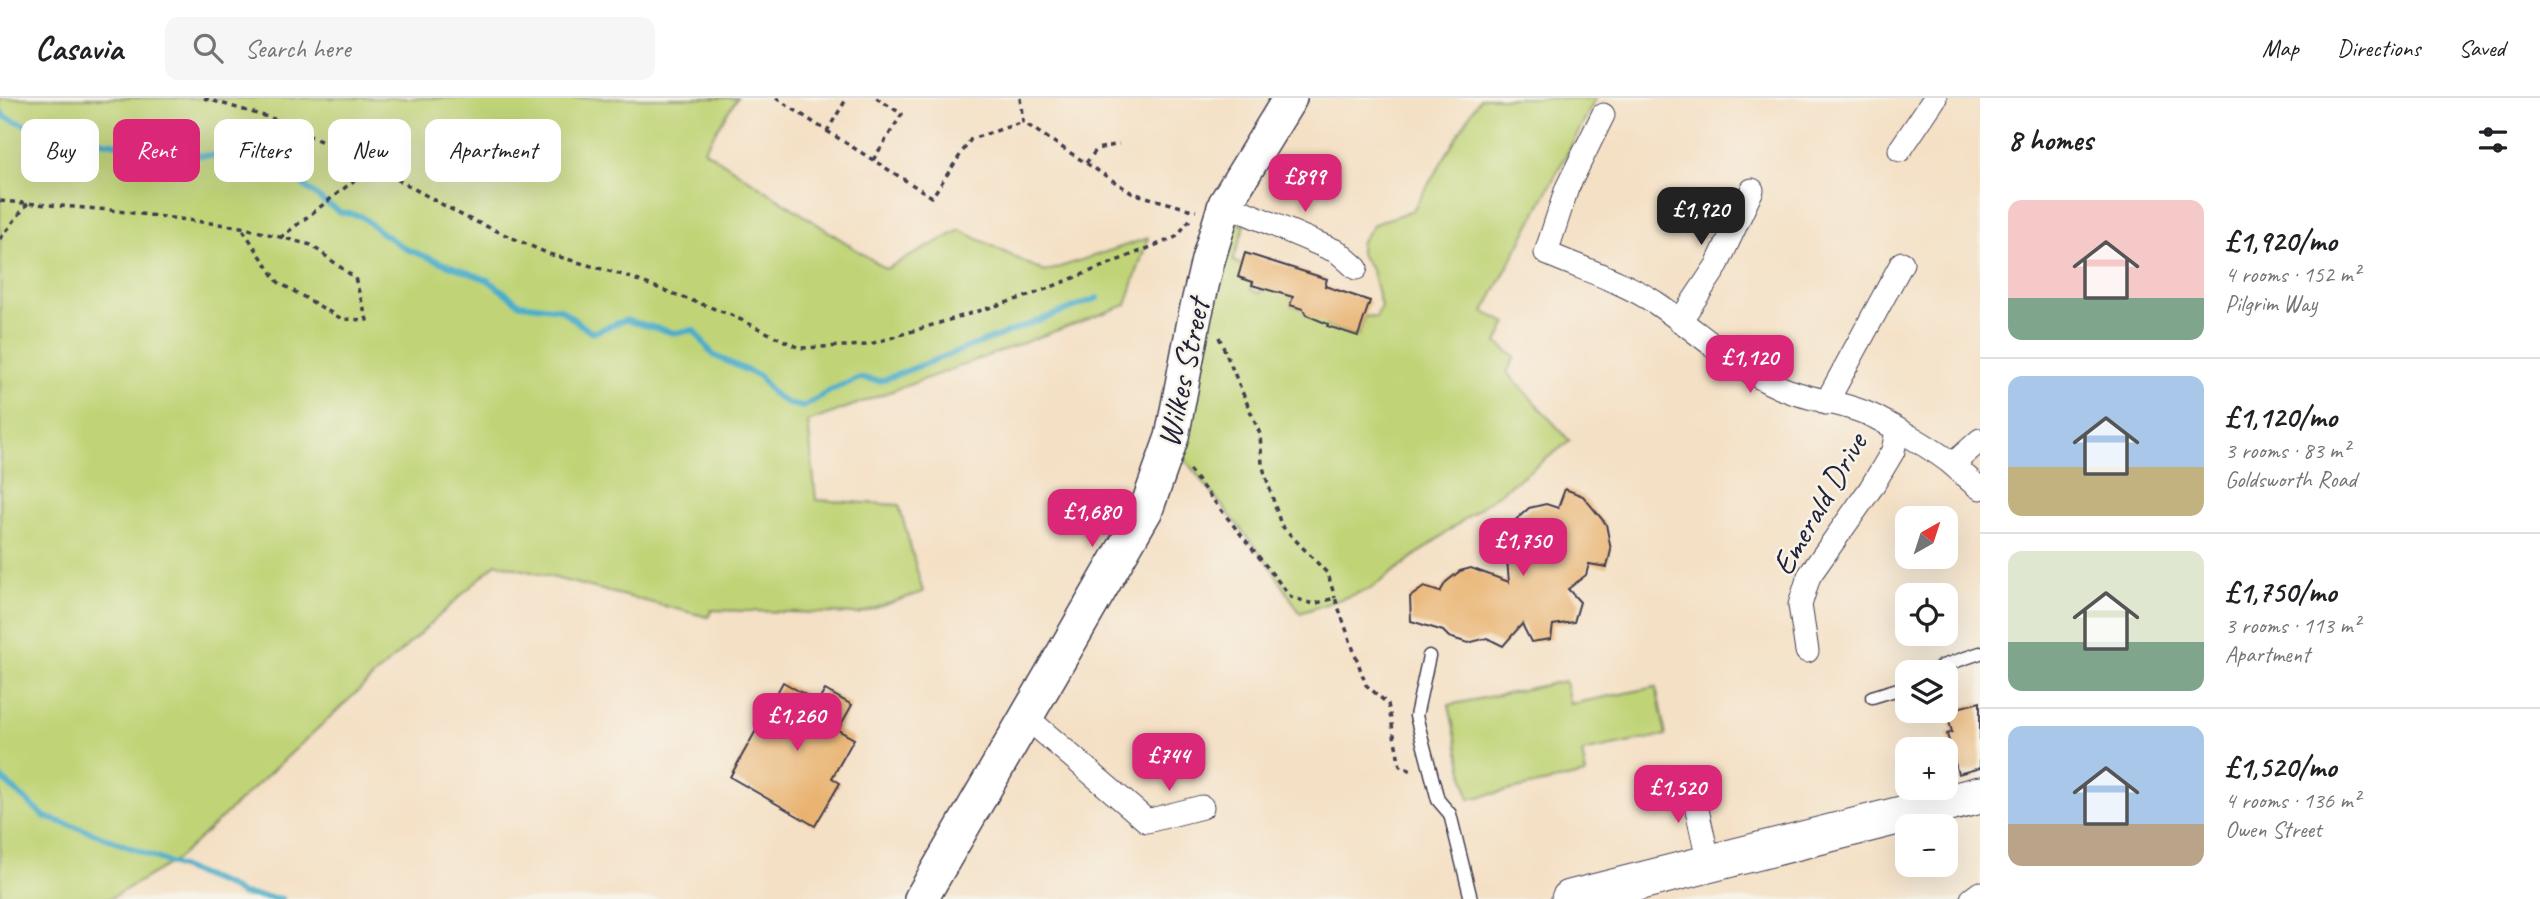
<!DOCTYPE html>
<html lang="en">
<head>
<meta charset="utf-8">
<style>
  :root { --surface:#fff; --page:#f6f6f6; --text:#202124; --muted:#757577; --line:#e0e0e0; --accent:#db2777 }
  body { margin:0; font-family:Caveat,sans-serif; background:var(--page); color:var(--text); height:100vh; display:flex; flex-direction:column; font-size:26px; white-space:nowrap }
  * { box-sizing:border-box; margin:0 }
  p { font-size:23px; color:var(--muted) }
  .icon { flex:none; width:38px; height:38px; fill:none; stroke:currentColor; stroke-width:2; stroke-linecap:round; stroke-linejoin:round }
  .map { position:relative; flex:1; overflow:hidden }
  .drawer { display:flex; flex-direction:column; background:var(--surface); width:560px }
  .drawer>* { flex:none }
  .banner { position:absolute; left:21px; top:21px; width:665px; height:63px; display:flex; gap:14px }
  .needle { width:46px; rotate:39deg }
  .fabs { position:absolute; left:1895px; top:408px; display:grid; gap:14px }
  .fabs a { display:grid; place-items:center; width:63px; height:63px; border-radius:14px; background:var(--surface); box-shadow:0 7px 28px #0002; font-size:35px }
  .price { position:absolute; translate:-50% -60px; padding:0 16px; border-radius:14px; background:var(--accent); color:#fff; font-size:23px; line-height:46px; filter:drop-shadow(0 2px 4px #0008) }
  .price::after { content:''; position:absolute; left:50%; top:42px; width:21px; height:16px; margin-left:-10px; background:inherit; clip-path:polygon(0 0,100% 0,50% 100%) }
  .price.active { background:#222; color:#fff }
  ul { padding:0; list-style:none }
  li { display:flex; align-items:center; gap:21px; height:175px; padding:0 28px }
  li+li { border-top:2px solid var(--line) }
  li span { display:grid; place-items:center; flex:none; width:196px; height:140px; border-radius:14px; color:#555 }
  li>.icon { margin-inline-start:auto }
  span .icon { width:84px; height:84px; fill:#fffc; stroke-width:1 }
  li b { font-size:30px }
  h2 { display:flex; justify-content:space-between; align-items:center; height:84px; padding:0 28px; font-size:30px }
  .tag { padding:0 24px; border-radius:14px; background:var(--surface); box-shadow:0 7px 28px #0002; font-size:24px; line-height:63px }
  .tag.active { background:var(--accent); color:#fff }
  header { display:flex; align-items:center; gap:42px; box-sizing:border-box; height:98px; padding:0 35px; background:var(--surface); border-bottom:2px solid var(--line) }
  header strong { font-size:33px }
  nav { display:flex; gap:38px; margin-inline-start:auto; font-size:24px }
  .search { width:490px; height:63px; background:var(--page); display:flex; align-items:center; gap:18px; box-sizing:border-box; padding:0 24px; border-radius:14px; color:var(--muted); font-size:26px }
  main { display:flex; flex:1; min-height:0 }
  .map>svg:first-child { display:block }
  .green { fill:#c0d477; stroke:#717b59; stroke-width:2 }
  .lines { fill:none; stroke-linecap:round; stroke-linejoin:round }
  .stream { stroke:#48adc8; stroke-width:6 }
  .building { fill:#e9b270 }
  .lane-casing { stroke:#423e50; stroke-width:15 }
  .street-casing { stroke:#423e50; stroke-width:25 }
  .secondary-casing { stroke:#423e50; stroke-width:36 }
  .primary-casing { stroke:#423e50; stroke-width:39 }
  .path { stroke:#423e50; stroke-width:3.5; stroke-dasharray:5 5; stroke-linecap:butt }
  .lane { stroke:#fff; stroke-width:12 }
  .street { stroke:#fff; stroke-width:23 }
  .secondary { stroke:#fff; stroke-width:33 }
  .primary { stroke:#fff; stroke-width:37 }
  .labels { text-anchor:middle; dominant-baseline:central; stroke-width:5; stroke-linejoin:round; paint-order:stroke }
  .street-label { font-size:33px; fill:#22223b; stroke:#f7f3e8 }
</style>
</head>
<body>
<header>
<strong>Casavia</strong>
<div class="search"><svg class="icon" aria-label="search" viewBox="0 0 24 24"><circle cx="10" cy="10" r="6"/><path d="M15 15l6 6"/></svg>Search here</div>
<nav><a>Map</a><a>Directions</a><a>Saved</a></nav>
</header>
<main>
<div class="map">
<svg width="1980" height="801" viewBox="0 0 1980 801">
  <rect width="100%" height="100%" fill="#f7f3e8"/>
  <filter id="ink" filterUnits="userSpaceOnUse"><feTurbulence type="fractalNoise" baseFrequency=".0143" numOctaves="2"/><feDisplacementMap in="SourceGraphic" scale="14" xChannelSelector="R" yChannelSelector="G"/><feConvolveMatrix kernelMatrix="1 2 1 2 8 2 1 2 1" color-interpolation-filters="sRGB"/></filter>
  <filter id="wash" filterUnits="userSpaceOnUse"><feTurbulence type="fractalNoise" baseFrequency=".00686" numOctaves="4" result="noise"/><feDisplacementMap in="SourceGraphic" scale="28" xChannelSelector="R" yChannelSelector="G"/><feGaussianBlur stdDeviation="1.57" result="paint"/><feColorMatrix in="noise" values="0 0 0 0 0 0 0 0 0 0 0 0 0 0 0 0 0 1.4 0 .05"/><feComposite in="paint" operator="in"/></filter>
  <g filter="url(#wash)">
    <rect width="100%" height="100%" fill="#f4e0c5"/>
    <g class="green">
      <path d="M0,0H737L704,52L886,171L960,132L1045,174L1148,140L1126,207L808,324L816,402L899,407L923,494L858,516L712,512L708,519L496,465L176,762L109,801H0Z"/>
      <path d="M1480,0H1596L1484,214L1507,225L1497,245L1515,259L1507,274L1570,343L1370,491L1300,515L1267,463L1181,357L1208,217L1235,128L1239,125L1245,127L1233,163L1242,167L1253,184L1251,192L1261,195L1264,187L1293,199L1291,207L1302,211L1307,203L1304,213L1306,217L1311,219L1332,213L1327,228L1358,238L1365,218L1376,220L1381,208L1372,173L1360,155V145L1374,126L1413,112Z"/>
      <path d="M1565,583L1570,606L1656,589L1666,637L1582,654L1586,676L1469,701L1449,607Z"/>
    </g>
    <g class="lines">
      <g class="stream">
        <path d="M0,13L5,19L44,34L186,57L240,58L258,72L272,68L290,76L324,104L340,114L361,118L382,135L406,151L488,182L520,206L560,211L592,235L625,222L675,235L694,232L713,257L759,278L772,295L788,306L803,309L833,291L860,280L880,283L1098,200"/>
        <path d="M0,679L45,719L88,733L226,787L241,796L282,801"/>
      </g>
    </g>
    <g id="blocks">
      <g class="building">
        <path d="M1245,155L1327,181L1325,188L1370,203L1358,238L1327,228L1328,226L1306,217L1303,211L1290,207L1293,199L1252,187L1253,184L1238,179Z"/>
        <path d="M1565,391L1583,398L1606,426L1611,452L1607,469L1589,466L1586,477L1568,491L1580,504L1574,524L1553,527L1551,541L1531,544L1522,526L1503,548L1487,540L1468,545L1449,539L1443,533L1411,523L1410,499L1424,489L1440,494L1446,484L1460,473L1471,470L1509,484L1505,440L1510,427L1529,410L1546,406L1558,410Z"/>
        <path d="M783,584L818,604L825,592L852,607L838,632L854,641L832,680L840,685L815,728L730,679Z"/>
        <path d="M1980,604V670L1958,676L1947,636L1952,634L1946,613Z"/>
      </g>
    </g>
  </g>
  <g filter="url(#ink)">
    <use href="#blocks" fill-opacity="0" stroke="#423e50" stroke-width="2"/>
    <g class="lines">
      <defs>
        <g id="lane">
          <path d="M1429,558L1416,618L1438,702L1450,716L1471,801"/>
          <path d="M1933,574L1942,568L1980,555"/>
          <path d="M1872,599L1908,588"/>
        </g>
        <g id="street">
          <path d="M1603,17L1567,90L1546,155C1582,171 1623,183 1656,205C1696,232 1736,270 1779,289C1810,303 1845,304 1875,319C1896,330 1935,352 1952,366C1962,374 1969,383 1980,390"/>
          <path d="M1900,52L1935,0"/>
          <path d="M1225,106L1338,154L1356,170"/>
          <path d="M1680,223L1716,169L1752,92"/>
          <path d="M1826,305L1902,165"/>
          <path d="M1953,366L1980,342"/>
          <path d="M1807,553L1800,507L1809,478L1871,390L1893,353L1897,333"/>
          <path d="M1026,619L1147,723L1202,709"/>
          <path d="M1690,680L1709,766"/>
          <path d="M1972,801L1980,795"/>
        </g>
        <path id="secondary" d="M921,801L1146,412L1172,339L1195,218L1208,162L1225,106L1290,0"/>
        <path id="primary" d="M1570,801L1980,697"/>
      </defs>
      <use href="#lane" class="lane-casing"/>
      <use href="#street" class="street-casing"/>
      <use href="#secondary" class="secondary-casing"/>
      <use href="#primary" class="primary-casing"/>
      <g class="path">
        <path d="M204,0L274,21L373,68L465,119L549,156L623,177L731,217L799,250L867,247L1031,197L1176,139L1192,119"/>
        <path d="M776,0L827,33L847,0"/>
        <path d="M876,0L902,16L873,62L932,99L971,41L1023,24"/>
        <path d="M1020,0L1023,24L1132,95L1196,113"/>
        <path d="M827,33L873,62"/>
        <path d="M1086,65L1097,51L1119,46"/>
        <path d="M0,103L110,112L241,129L311,147L355,180L367,222L342,221L278,184L241,129"/>
        <path d="M280,140L373,68"/>
        <path d="M0,141L28,105"/>
        <path d="M1219,239L1260,336L1262,366L1281,427L1328,476L1335,500"/>
        <path d="M1189,372L1291,499L1313,506L1335,500L1366,587L1388,606L1400,668L1414,674"/>
      </g>
      <use href="#lane" class="lane"/>
      <use href="#street" class="street"/>
      <use href="#secondary" class="secondary"/>
      <use href="#primary" class="primary"/>
    </g>
  </g>
  <g class="labels">
    <g class="street-label">
      <text transform="translate(1183 275) rotate(-78)">Wilkes Street</text>
      <text transform="translate(1819 406) rotate(-60)">Emerald Drive</text>
    </g>
  </g>
</svg>
<div class="fabs">
<a><svg class="needle" viewBox="-14 -14 28 28"><path d="M0-13l5 13h-10z" fill="#e53935"/><path d="M0 13l5-13h-10z" fill="#757577"/></svg></a>
<a><svg class="icon" aria-label="locate" viewBox="0 0 24 24"><circle cx="12" cy="12" r="6"/><path d="M12 2v4M12 18v4M2 12h4M18 12h4"/></svg></a>
<a><svg class="icon" aria-label="layers" viewBox="0 0 24 24"><path d="M12 4l9 5-9 5-9-5zM3 14l9 5 9-5"/></svg></a>
<a>+</a>
<a>−</a>
</div>
<b class="price" style="left:1305px;top:116px">£899</b>
<b class="price active" style="left:1701px;top:149px">£1,920</b>
<b class="price" style="left:1750px;top:297px">£1,120</b>
<b class="price" style="left:1092px;top:451px">£1,680</b>
<b class="price" style="left:1523px;top:480px">£1,750</b>
<b class="price" style="left:797px;top:655px">£1,260</b>
<b class="price" style="left:1169px;top:695px">£744</b>
<b class="price" style="left:1678px;top:727px">£1,520</b>
<div class="banner">
<a class="tag">Buy</a>
<a class="tag active">Rent</a>
<a class="tag">Filters</a>
<a class="tag">New</a>
<a class="tag">Apartment</a>
</div>
</div>
<section class="drawer">
<h2>8 homes<svg class="icon" aria-label="filters" viewBox="0 0 24 24"><path d="M4 7h16M4 17h16"/><circle cx="9" cy="7" r="2"/><circle cx="15" cy="17" r="2"/></svg></h2>
<ul>
<li><span style="background:linear-gradient(#f6c9c9 70%,#7fa58c 0)"><svg class="icon" aria-label="home" viewBox="0 0 24 24"><path d="M3 11l9-7 9 7M6 9v11h12V9"/></svg></span><div><b>£1,920/mo</b><p>4 rooms · 152 m²</p><p>Pilgrim Way</p></div></li>
<li><span style="background:linear-gradient(#a9c7e8 65%,#c2b280 0)"><svg class="icon" aria-label="home" viewBox="0 0 24 24"><path d="M3 11l9-7 9 7M6 9v11h12V9"/></svg></span><div><b>£1,120/mo</b><p>3 rooms · 83 m²</p><p>Goldsworth Road</p></div></li>
<li><span style="background:linear-gradient(#dfe7d0 65%,#7fa58c 0)"><svg class="icon" aria-label="home" viewBox="0 0 24 24"><path d="M3 11l9-7 9 7M6 9v11h12V9"/></svg></span><div><b>£1,750/mo</b><p>3 rooms · 113 m²</p><p>Apartment</p></div></li>
<li><span style="background:linear-gradient(#a9c7e8 70%,#b9a48a 0)"><svg class="icon" aria-label="home" viewBox="0 0 24 24"><path d="M3 11l9-7 9 7M6 9v11h12V9"/></svg></span><div><b>£1,520/mo</b><p>4 rooms · 136 m²</p><p>Owen Street</p></div></li>
</ul>
</section>
</main>
</body>
</html>
